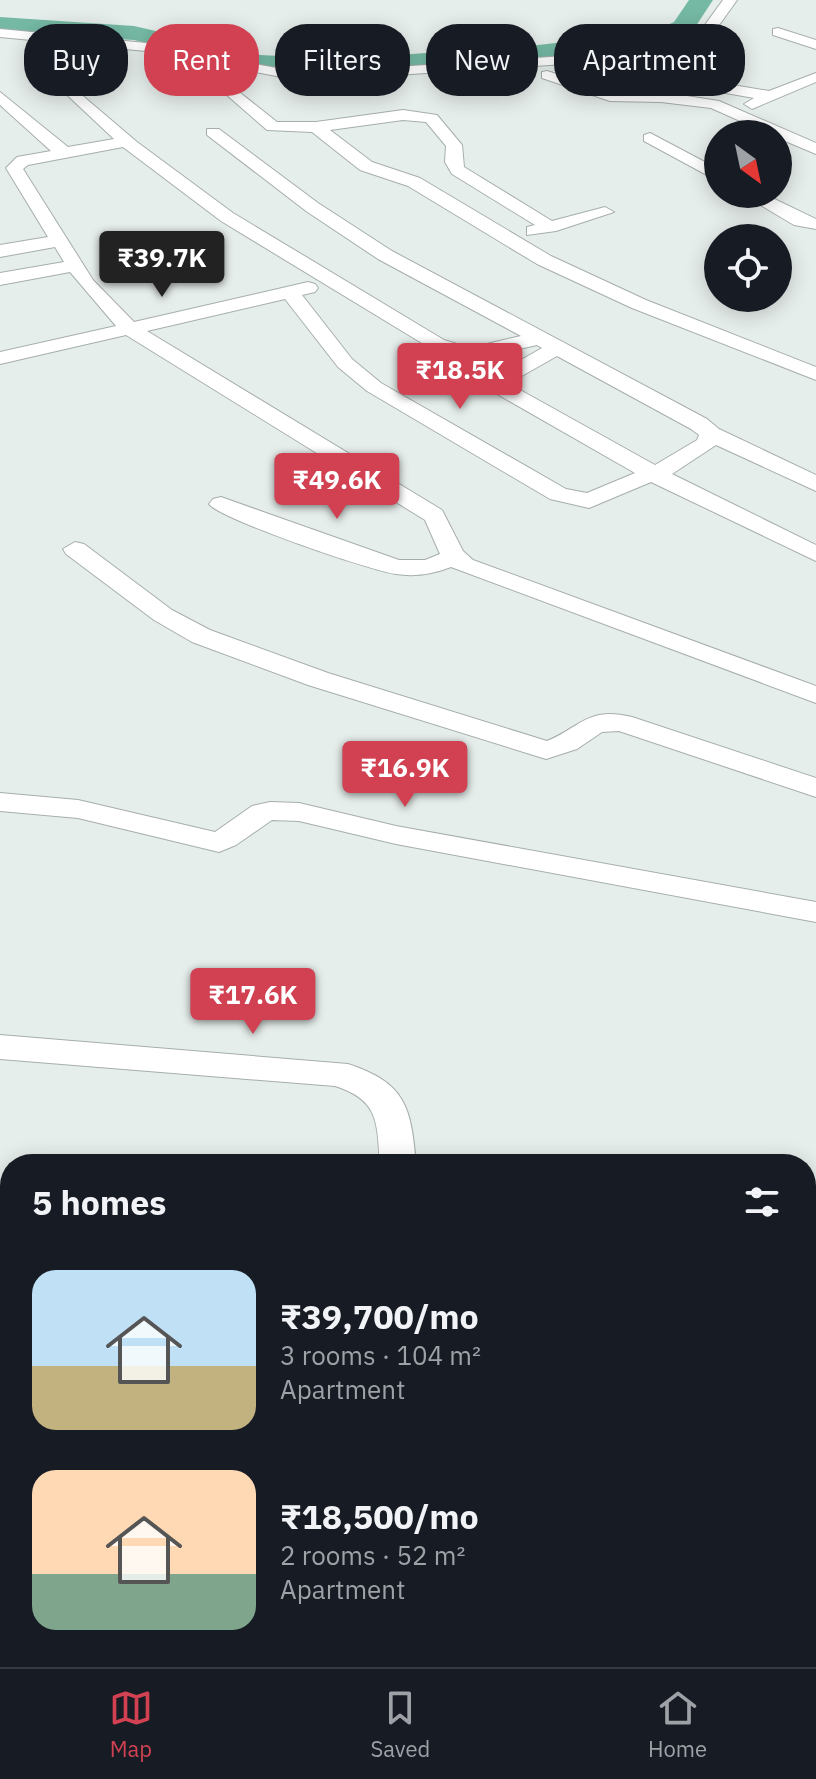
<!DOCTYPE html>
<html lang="en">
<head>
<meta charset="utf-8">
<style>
  :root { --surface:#171b24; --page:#242831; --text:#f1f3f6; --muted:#9ea1a6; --line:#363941; --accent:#d14152 }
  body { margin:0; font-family:"IBM Plex Sans",sans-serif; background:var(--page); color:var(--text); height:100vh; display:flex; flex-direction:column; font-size:30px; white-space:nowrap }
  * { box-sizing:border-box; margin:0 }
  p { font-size:26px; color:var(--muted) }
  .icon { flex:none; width:44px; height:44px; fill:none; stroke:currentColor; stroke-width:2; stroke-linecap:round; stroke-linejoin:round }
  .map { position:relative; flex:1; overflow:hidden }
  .drawer { position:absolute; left:0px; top:1154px; width:816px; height:514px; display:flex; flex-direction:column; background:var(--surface); border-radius:32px 32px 0 0; box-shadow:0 4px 20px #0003 }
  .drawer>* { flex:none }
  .hud { position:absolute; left:24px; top:24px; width:768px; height:72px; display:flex; gap:16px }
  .needle { width:52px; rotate:147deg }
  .tools { position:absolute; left:704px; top:120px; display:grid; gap:16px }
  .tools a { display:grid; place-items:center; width:88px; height:88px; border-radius:50%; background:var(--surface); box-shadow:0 4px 20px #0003; font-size:40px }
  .price { position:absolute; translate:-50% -68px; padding:0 18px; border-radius:8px; background:var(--accent); color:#fff; font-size:26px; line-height:52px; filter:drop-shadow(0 2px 4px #0008) }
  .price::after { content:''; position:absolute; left:50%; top:48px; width:24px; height:18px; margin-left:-12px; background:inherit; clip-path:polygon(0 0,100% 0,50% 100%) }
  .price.on { background:#222; color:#fff }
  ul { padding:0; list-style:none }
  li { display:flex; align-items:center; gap:24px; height:200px; padding:0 32px }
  li span { display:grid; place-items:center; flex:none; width:224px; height:160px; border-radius:24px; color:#555 }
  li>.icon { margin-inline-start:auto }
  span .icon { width:96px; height:96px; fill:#fffc; stroke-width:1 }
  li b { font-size:34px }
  h2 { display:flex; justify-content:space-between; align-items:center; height:96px; padding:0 32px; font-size:34px }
  .pill { padding:0 28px; border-radius:32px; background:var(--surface); box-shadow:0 4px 20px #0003; font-size:28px; line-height:72px }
  .pill.on { background:var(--accent); color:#fff }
  .dock { display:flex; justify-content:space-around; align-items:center; height:112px; border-top:2px solid var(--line); background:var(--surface); font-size:22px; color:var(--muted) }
  .dock a { display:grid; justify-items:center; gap:4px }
  .dock .on { color:var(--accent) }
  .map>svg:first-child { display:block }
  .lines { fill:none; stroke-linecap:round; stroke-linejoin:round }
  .river { fill:#75b9a4; fill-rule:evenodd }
  .minor-casing { stroke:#a6aeab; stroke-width:2 }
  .minor { fill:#fff; fill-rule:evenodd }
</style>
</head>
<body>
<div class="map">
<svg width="816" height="1667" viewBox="0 0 816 1667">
  <rect width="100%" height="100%" fill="#e6eeeb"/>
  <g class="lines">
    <path class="river" d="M689,0H713L692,32L657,46L538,61L342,75L260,71L134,40L0,31V17L134,26L260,55L342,59L538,45L652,32L674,22Z"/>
    <defs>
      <g id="minor">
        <path d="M723,0H737L712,35L663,52L565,64L396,75L282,77L146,51L0,37V29L146,43L282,69L396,67L565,56L661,44L702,29Z"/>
        <path d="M778,28L816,40V49L773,35V29Z"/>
        <path d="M602,63L769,91L816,73V82L752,109L744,104L754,98L597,70L595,67Z"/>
        <path d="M210,69L277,122H316L403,110L437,115L462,145L464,167L552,221L605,207L614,212L556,231L527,235V227L535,225L452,174L445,162L446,146L426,122L403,120L330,130L372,162L420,178L551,256L646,300L816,367V380L632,308L537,264L408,186L360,170L312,132L267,130L205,76V70Z"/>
        <path d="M547,71L611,91L661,92L719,101L816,143V154L778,138V134H769L711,108L661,102L610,101L542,78V72Z"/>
        <path d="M70,85L137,142L233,213L444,340L470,348L521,336L378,259L306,211L207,135V129H219L318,203L392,251L707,419L719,429L816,475V491L716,445L672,474L816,545V561L651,482L589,508L550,499L367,391L338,367L285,299L147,331L442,510L463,551L473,560L816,686V703L451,567C433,574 415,577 396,574C372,571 220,519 209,504L213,499L221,497L399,560H425L440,554L425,520L126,335L0,364V352L116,326L70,272L0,285V273L64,262L55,247L0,257V245L48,237L6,168L17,157L51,151L0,105V92L68,147L114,139L65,93L62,90ZM123,147L221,221L430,348L469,360L537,345L542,348L498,373L490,383L497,394L635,473L587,493L566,489L381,383L352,359L302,295L315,292L318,288L315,284L308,282L134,322L93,280L23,169L28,165ZM557,356L691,429L699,435L697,440L655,465L513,386V381Z"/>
        <path d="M650,133L718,169V181L644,141V135Z"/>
        <path d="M742,194H764L816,219V229L794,225Z"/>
        <path d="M75,542L84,544L172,610L210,630L328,673L547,741C581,727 588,706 632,717L816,778V797L619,731L602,732L577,749L546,759L308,685L192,642L154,620L66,554L63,549Z"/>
        <path d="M0,793L78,800L215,832L252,806L270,802L299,803L396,826L816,902V922L396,844L299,821L272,820L236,845L219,852L78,818L0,811Z"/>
        <path d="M0,1035L348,1064C406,1083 411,1107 416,1164H380C377,1122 379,1100 335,1086L0,1059Z"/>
        <path d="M816,1266V1298L806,1299V1267Z"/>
        <path d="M816,1414V1450L806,1451V1415Z"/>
        <path d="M0,1420H10V1456L0,1458Z"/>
        <path d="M10,1538V1587L0,1591V1542Z"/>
        <path d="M816,1634V1667H714L718,1658H806V1636Z"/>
        <path d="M275,1658H322L318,1667H271Z"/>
      </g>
    </defs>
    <use href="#minor" class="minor-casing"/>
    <use href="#minor" class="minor"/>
  </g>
</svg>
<div class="tools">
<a><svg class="needle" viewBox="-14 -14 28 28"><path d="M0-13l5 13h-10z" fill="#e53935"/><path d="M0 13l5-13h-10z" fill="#9ea1a6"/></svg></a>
<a><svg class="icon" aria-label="locate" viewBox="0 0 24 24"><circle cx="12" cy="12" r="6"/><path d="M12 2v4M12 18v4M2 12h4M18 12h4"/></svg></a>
</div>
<b class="price on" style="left:162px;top:299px">₹39.7K</b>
<b class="price" style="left:460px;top:411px">₹18.5K</b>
<b class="price" style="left:337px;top:521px">₹49.6K</b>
<b class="price" style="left:405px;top:809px">₹16.9K</b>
<b class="price" style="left:253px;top:1036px">₹17.6K</b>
<div class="hud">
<a class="pill">Buy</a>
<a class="pill on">Rent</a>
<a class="pill">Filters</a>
<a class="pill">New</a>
<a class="pill">Apartment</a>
</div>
<section class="drawer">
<h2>5 homes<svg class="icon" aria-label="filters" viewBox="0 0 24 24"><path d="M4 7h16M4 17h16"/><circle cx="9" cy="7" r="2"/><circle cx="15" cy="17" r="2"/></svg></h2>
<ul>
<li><span style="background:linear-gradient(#bfe0f5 60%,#c2b280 0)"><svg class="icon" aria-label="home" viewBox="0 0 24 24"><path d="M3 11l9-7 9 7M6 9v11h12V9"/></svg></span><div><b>₹39,700/mo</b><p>3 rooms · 104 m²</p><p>Apartment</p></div></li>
<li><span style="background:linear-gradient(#ffd9b3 65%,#7fa58c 0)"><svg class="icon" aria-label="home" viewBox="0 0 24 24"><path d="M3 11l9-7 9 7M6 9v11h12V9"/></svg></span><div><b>₹18,500/mo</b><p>2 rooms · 52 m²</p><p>Apartment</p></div></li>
</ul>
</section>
</div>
<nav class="dock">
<a class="on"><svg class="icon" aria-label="map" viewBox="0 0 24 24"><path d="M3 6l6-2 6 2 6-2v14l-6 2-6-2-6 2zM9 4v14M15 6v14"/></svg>Map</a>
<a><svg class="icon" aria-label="saved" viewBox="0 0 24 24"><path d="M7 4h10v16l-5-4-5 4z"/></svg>Saved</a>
<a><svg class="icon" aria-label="home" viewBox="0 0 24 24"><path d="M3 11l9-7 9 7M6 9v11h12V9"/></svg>Home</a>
</nav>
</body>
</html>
